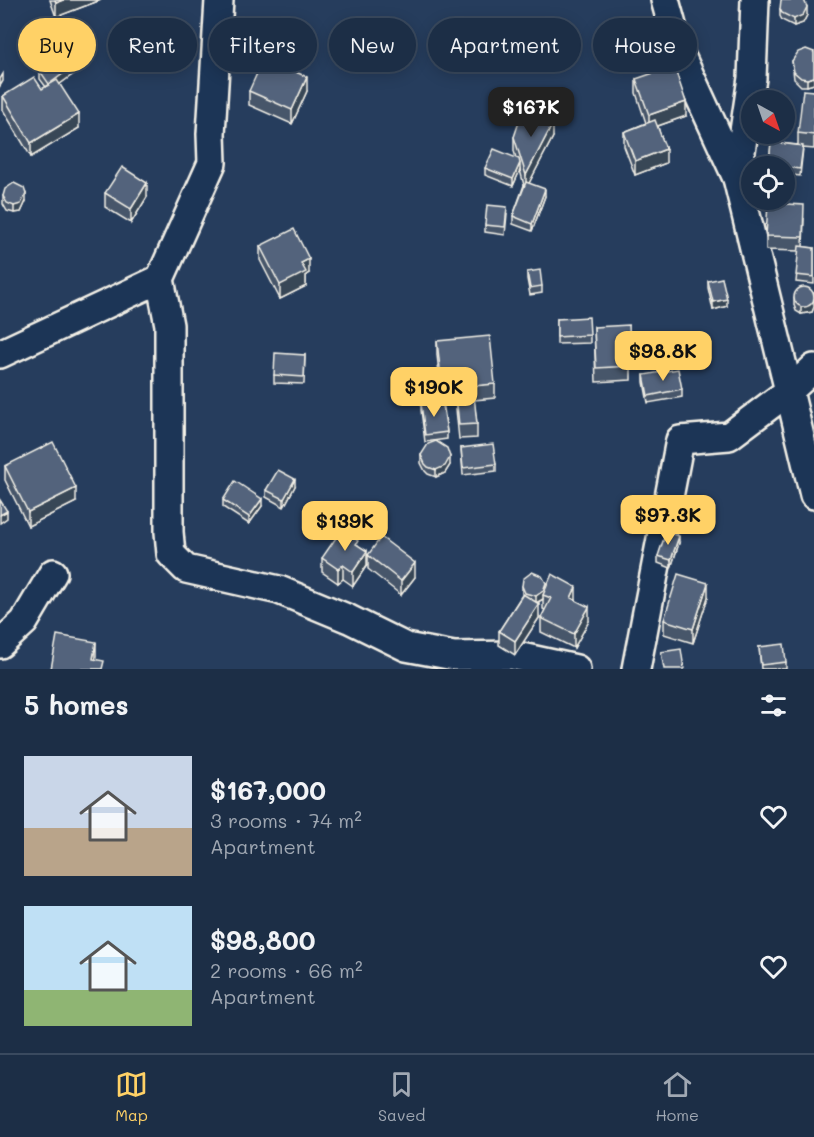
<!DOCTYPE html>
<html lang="en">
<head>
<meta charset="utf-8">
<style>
  :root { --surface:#1c2e46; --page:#25364d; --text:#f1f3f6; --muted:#a0a8b3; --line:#3a4a5f; --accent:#ffd166 }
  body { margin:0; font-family:Mali,sans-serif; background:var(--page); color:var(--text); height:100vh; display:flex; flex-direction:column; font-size:22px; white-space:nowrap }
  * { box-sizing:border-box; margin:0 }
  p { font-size:20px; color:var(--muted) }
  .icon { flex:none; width:33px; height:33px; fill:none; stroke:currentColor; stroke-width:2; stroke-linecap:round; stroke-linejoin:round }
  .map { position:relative; height:669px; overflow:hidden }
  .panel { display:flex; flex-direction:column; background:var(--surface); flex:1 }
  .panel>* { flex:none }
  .top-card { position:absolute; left:18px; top:18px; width:778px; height:54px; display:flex; gap:12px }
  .needle { width:39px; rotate:140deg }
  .controls { position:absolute; left:741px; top:90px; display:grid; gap:12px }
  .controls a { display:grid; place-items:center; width:54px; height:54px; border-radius:50%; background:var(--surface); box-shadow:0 3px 15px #0003,0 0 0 2px var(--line); font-size:30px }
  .price { position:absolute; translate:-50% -51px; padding:0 14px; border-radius:12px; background:var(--accent); color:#111; font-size:20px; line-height:39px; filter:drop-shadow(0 2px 3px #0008) }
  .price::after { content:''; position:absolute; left:50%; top:36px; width:18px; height:14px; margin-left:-9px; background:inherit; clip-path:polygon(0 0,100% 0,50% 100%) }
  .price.selected { background:#222; color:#fff }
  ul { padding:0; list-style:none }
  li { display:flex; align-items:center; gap:18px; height:150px; padding:0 24px }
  li span { display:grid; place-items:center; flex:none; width:168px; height:120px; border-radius:0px; color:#555 }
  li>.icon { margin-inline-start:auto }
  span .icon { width:72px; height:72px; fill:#fffc; stroke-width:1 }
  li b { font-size:26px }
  h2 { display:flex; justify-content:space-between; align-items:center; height:72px; padding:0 24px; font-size:26px }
  .tag { padding:0 21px; border-radius:27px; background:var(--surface); box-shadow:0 3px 15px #0003,0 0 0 2px var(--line); font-size:21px; line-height:54px }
  .tag.selected { background:var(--accent); color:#111 }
  .tab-bar { display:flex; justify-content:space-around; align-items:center; height:84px; border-top:2px solid var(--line); background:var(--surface); font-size:16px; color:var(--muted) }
  .tab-bar a { display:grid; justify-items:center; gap:3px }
  .tab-bar .selected { color:var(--accent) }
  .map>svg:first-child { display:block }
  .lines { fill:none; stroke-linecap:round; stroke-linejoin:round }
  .street-casing { stroke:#f4f1e8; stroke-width:32 }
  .street { stroke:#1d3557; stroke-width:27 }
  .wall { fill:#47566a; stroke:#f4f1e8; stroke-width:1.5 }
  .shaded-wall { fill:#394656; stroke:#f4f1e8; stroke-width:1.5 }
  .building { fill:#52647b; stroke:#f4f1e8; stroke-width:1.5 }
</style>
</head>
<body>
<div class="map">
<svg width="814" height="669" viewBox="0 0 814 669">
  <rect width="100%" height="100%" fill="#263d5d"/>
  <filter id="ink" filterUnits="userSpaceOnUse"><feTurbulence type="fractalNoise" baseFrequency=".0167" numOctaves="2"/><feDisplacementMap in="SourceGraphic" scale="12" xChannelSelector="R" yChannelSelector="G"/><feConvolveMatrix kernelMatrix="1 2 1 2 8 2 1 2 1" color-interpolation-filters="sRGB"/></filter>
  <g filter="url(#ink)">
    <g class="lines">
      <defs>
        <g id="street">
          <path d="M219,0L211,134L212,163L160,279L169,325V532L171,554L186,569L279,590L349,619L406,647L454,656L512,655L576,669"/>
          <path d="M737,178L752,78L755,0"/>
          <path d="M0,354L160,279"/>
          <path d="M814,368L789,391L814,495"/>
          <path d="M0,644L24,622L53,573"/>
          <path d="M636,669L680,440L729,436L789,391L737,178L680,54L665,0"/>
        </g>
      </defs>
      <use href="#street" class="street-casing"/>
      <use href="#street" class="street"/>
    </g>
    <g class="wall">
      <path d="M50,0H101L56,17Z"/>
      <path d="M780,9L807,15L803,23L794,26L782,20L780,16Z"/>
      <path d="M814,52V84L807,86H801L794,79L792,61Z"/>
      <path d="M83,67L60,84L79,128L31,157L3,110V96L42,89L46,87L40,79V71Z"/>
      <path d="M636,79L686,116L658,126L666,163L635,175L624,146V132L646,123L636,93Z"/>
      <path d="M249,91H307L292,124L249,105Z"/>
      <path d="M814,91V149L803,148L800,176L784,174V166H769L771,142L798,145V133Z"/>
      <path d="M514,137H553L529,183L545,196L532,231L513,224V216L524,185L520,170L513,186L485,175V168L516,158L514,151Z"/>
      <path d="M105,193L147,197L131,223L105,207Z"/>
      <path d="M3,196L26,201L21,212L14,213L7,211L3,204Z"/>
      <path d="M507,214L505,235L485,232V225Z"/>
      <path d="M804,219L803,247L814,248V284L796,282L799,251L766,250V236Z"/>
      <path d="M260,246L309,273L306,275V286L280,299L260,260Z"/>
      <path d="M527,272L542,286V293L530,295L527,279Z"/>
      <path d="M708,281L727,306L713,310L708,288Z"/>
      <path d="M814,293V307L812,312L801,314L796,311L794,305V298Z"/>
      <path d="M557,319L590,335V343L557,344Z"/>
      <path d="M594,327L631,366V380L596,382Z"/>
      <path d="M437,341L495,384V398L474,400L477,424V438L459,439L455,399L443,400L447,432V439L425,442L421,410V403L442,400L437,355Z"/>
      <path d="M305,355L304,384L274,383V375Z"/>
      <path d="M644,375L682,389V397L648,403L644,382Z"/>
      <path d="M461,448L496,464V471L463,475Z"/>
      <path d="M421,455L450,465L445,473L436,477L428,474L425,471L421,463Z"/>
      <path d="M5,466L76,502L28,526L5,480Z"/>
      <path d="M295,486L284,507L266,497V490Z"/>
      <path d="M223,500L262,506L249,524L223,507Z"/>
      <path d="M679,543L671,568L658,563V556Z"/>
      <path d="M358,545L367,565L353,586L343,579L338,583L322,572V558Z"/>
      <path d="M368,555L415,577L401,595L368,569Z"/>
      <path d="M522,586L546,589L576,600L589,621L574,648L541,632V618L545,610L543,609V599L537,603L539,618L515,655L499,645V631L522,595Z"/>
      <path d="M708,597L693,643L664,634V620Z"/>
      <path d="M759,647L786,662V669H761Z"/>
    </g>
    <g class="shaded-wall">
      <path d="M64,0H101L56,17V3Z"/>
      <path d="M807,7V15L803,23L794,26V19Z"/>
      <path d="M83,59V67L49,92V84Z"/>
      <path d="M3,74V81L0,86V79Z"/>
      <path d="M307,77V91L292,124V110Z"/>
      <path d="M814,77V84L807,86V79Z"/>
      <path d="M686,102V116L649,129V115Z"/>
      <path d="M79,114V128L31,157V143Z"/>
      <path d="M553,123V137L526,189V175Z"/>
      <path d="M666,149V163L635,175V161Z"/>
      <path d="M520,163V170L513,186V179Z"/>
      <path d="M147,183V197L131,223V209Z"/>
      <path d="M545,189V196L532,231V224Z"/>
      <path d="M26,194V201L21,212L14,213V206Z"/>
      <path d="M309,259V273L306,275V286L280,299V285L301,263Z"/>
      <path d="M727,299V306L713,310V302Z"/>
      <path d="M814,300V307L812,312L801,314V307Z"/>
      <path d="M450,457V465L445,473L436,477V470Z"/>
      <path d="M295,479V486L284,507V499Z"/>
      <path d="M76,488V502L28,526V512Z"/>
      <path d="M262,499V506L249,524V517Z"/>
      <path d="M7,511V518L0,523V515Z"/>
      <path d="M679,536V543L671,568V560Z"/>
      <path d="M367,551V565L353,586V572Z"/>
      <path d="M415,563V577L401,595V581Z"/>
      <path d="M343,565V579L338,583V569Z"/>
      <path d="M546,583V591L543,595V599L536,603V596Z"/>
      <path d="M708,583V597L693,643V629Z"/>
      <path d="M576,587V601L571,598Z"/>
      <path d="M539,604V618L515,655V641Z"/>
      <path d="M589,607V621L574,648V634Z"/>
      <path d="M96,642V656L94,669L93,659Z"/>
    </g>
    <g class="building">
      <path d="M55,0H64L56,3Z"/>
      <path d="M781,0H804L807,7L803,15L794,19L782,13L780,9Z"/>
      <path d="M74,46L83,59L49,84L40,71Z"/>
      <path d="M806,49L814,52V77L807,79L801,78L794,72L792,61L798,52Z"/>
      <path d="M264,58L307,77L292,110L249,91Z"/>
      <path d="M674,66L686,102L649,115L636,79Z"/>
      <path d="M34,77L42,89L57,80L79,114L31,143L3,96Z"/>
      <path d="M803,90L814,91V135L798,133Z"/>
      <path d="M522,113L553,123L526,175L514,137Z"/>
      <path d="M655,120L666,149L635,161L624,132Z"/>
      <path d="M771,142L803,146L800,169L769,165Z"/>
      <path d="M494,149L519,159L520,163L513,179L485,168Z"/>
      <path d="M122,167L147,183L131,209L105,193Z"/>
      <path d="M526,182L545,189L532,224L513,216Z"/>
      <path d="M14,183L24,188L26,194L21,204L14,206L7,203L3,196L5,189Z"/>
      <path d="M768,203L804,205L803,237L766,236Z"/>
      <path d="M487,205L507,207L505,227L485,225Z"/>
      <path d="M294,229L309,259L301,263L306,272L280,285L260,246Z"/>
      <path d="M799,246L814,248V277L796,275Z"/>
      <path d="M540,270L542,286L530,288L527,272Z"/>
      <path d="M722,278L727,299L713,302L708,281Z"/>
      <circle cx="804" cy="297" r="10"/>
      <path d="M589,317L590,335L557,337V319Z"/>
      <path d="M629,325L631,366L596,368L594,327Z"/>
      <path d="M490,336L495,384L473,386L477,424L459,425L455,385L442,386L437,341Z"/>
      <path d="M275,353L305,355L304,377L274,375Z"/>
      <path d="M678,369L682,389L648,396L644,375Z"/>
      <path d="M442,400L447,432L425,435L421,403Z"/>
      <path d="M436,441L447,448L450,457L445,466L436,470L428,467L425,464L421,455L428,444Z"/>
      <path d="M53,442L76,488L28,512L5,466Z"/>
      <path d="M493,444L496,464L463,468L461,448Z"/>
      <path d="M278,470L295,479L284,499L266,490Z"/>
      <path d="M235,481L262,499L249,517L223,500Z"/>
      <path d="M0,500L7,511L0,515Z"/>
      <path d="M342,529L358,541L356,544L367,551L353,572L343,565L338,569L322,558Z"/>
      <path d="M666,532L679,536L671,560L658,556Z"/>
      <path d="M381,537L415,563L401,581L368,555Z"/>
      <path d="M532,572L542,576L546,583L543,591L536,596L525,593L522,586L523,579Z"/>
      <path d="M552,574L576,587L571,598L589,607L574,634L541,618L551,598L543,595Z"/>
      <path d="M678,574L708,583L693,629L664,620Z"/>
      <path d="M523,594L539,604L515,641L499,631Z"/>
      <path d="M57,635L96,642L93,659L104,661L102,669H51Z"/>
      <path d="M784,644L786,662L761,665L759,647Z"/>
      <path d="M681,649L684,669H664L661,652Z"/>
    </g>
  </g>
</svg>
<div class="controls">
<a><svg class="needle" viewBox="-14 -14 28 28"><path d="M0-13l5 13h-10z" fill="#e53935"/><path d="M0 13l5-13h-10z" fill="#a0a8b3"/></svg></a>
<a><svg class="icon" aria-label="locate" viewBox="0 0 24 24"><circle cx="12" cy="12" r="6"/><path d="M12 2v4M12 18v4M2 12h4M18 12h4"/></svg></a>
</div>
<b class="price selected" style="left:531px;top:138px">$167K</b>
<b class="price" style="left:663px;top:382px">$98.8K</b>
<b class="price" style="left:434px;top:418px">$190K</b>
<b class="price" style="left:668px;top:546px">$97.3K</b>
<b class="price" style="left:345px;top:552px">$139K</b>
<div class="top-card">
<a class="tag selected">Buy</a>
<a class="tag">Rent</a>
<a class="tag">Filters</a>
<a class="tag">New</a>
<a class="tag">Apartment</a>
<a class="tag">House</a>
</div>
</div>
<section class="panel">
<h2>5 homes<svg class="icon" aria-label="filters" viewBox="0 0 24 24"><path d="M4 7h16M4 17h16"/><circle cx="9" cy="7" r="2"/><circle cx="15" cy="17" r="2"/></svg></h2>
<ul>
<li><span style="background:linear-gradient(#c9d6e8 60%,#b9a48a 0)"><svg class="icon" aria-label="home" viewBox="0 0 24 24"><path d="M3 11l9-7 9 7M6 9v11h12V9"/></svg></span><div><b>$167,000</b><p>3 rooms · 74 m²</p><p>Apartment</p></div><svg class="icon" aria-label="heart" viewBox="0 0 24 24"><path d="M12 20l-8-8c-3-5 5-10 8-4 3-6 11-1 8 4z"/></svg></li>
<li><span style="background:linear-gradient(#bfe0f5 70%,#8fb573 0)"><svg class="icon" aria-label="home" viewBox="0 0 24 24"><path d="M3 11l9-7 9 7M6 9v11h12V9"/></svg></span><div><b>$98,800</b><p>2 rooms · 66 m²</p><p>Apartment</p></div><svg class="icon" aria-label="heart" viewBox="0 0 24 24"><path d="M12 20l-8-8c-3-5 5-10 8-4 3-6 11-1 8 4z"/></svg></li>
</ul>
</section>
<nav class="tab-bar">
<a class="selected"><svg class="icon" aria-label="map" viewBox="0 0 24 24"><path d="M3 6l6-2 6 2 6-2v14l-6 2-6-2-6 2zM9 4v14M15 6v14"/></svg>Map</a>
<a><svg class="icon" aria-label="saved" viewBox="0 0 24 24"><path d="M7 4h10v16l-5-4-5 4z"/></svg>Saved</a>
<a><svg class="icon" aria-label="home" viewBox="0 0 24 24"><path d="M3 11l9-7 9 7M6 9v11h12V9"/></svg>Home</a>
</nav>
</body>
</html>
